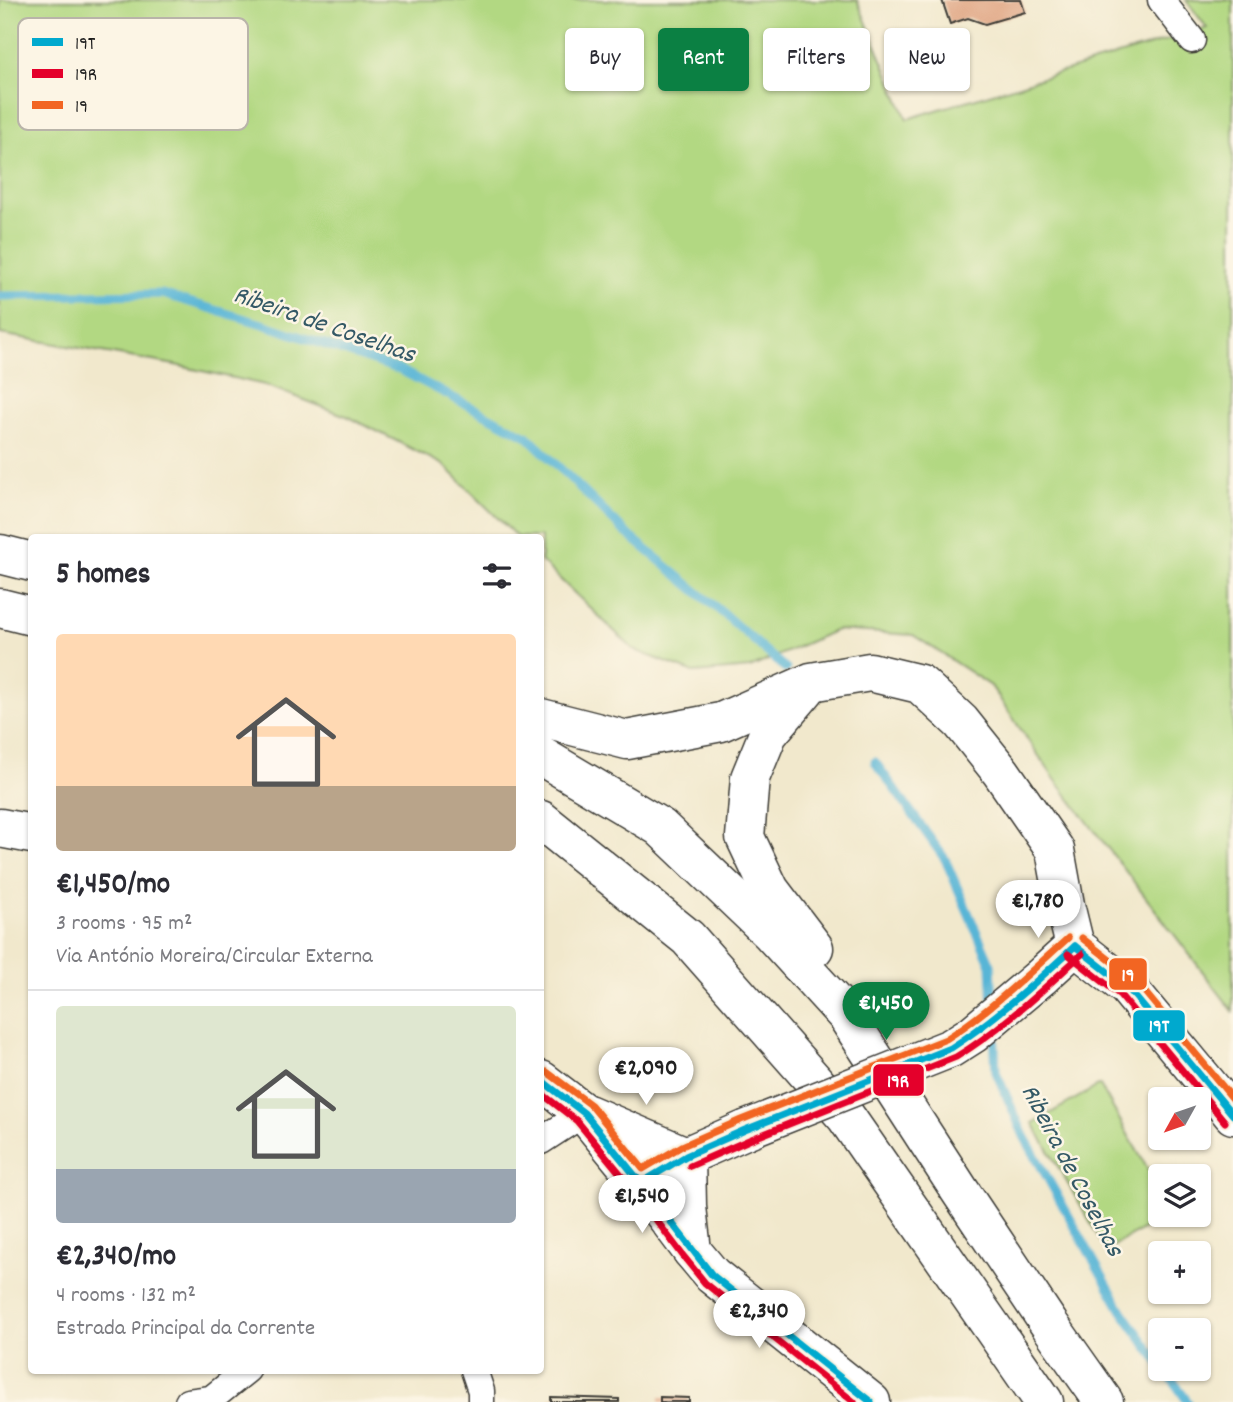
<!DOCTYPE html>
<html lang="en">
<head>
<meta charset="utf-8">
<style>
  :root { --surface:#fff; --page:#f7f7f7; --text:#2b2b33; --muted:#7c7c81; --line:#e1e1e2; --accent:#0b8043 }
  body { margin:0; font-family:Dekko,sans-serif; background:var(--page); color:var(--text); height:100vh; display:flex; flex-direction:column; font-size:26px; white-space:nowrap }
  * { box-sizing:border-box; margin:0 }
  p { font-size:23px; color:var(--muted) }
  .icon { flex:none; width:38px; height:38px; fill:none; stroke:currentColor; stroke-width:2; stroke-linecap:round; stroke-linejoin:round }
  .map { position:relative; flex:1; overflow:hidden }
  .details { position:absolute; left:28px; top:534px; width:516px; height:840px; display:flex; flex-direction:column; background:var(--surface); border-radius:7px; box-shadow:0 2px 5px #0004 }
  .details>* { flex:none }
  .hud { position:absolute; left:565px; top:28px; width:562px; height:63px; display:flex; gap:14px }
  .needle { width:46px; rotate:230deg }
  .controls { position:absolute; left:1148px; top:1087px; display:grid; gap:14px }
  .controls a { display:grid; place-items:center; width:63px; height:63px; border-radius:7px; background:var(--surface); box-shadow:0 2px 5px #0004; font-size:35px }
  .price { position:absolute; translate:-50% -60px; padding:0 16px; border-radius:24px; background:#fff; color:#222; font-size:23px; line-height:46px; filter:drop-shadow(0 2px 4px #0008) }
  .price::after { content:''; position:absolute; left:50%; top:42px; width:21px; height:16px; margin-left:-10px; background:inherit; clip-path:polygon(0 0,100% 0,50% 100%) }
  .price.active { background:var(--accent); color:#fff }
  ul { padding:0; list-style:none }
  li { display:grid; align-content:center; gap:14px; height:371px; padding:0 28px }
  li+li { border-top:2px solid var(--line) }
  li span { display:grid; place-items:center; height:217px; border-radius:7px; color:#555 }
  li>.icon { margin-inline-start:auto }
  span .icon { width:126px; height:126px; fill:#fffc; stroke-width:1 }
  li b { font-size:30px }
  h2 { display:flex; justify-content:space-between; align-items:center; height:84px; padding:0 28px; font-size:30px }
  .chip { padding:0 24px; border-radius:7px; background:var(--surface); box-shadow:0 2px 5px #0004; font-size:24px; line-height:63px }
  .chip.active { background:var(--accent); color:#fff }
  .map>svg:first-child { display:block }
  .green { fill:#b2d882; stroke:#677a4f; stroke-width:2 }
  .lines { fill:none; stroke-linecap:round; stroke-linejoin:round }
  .stream { stroke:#58b5d6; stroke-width:9 }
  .building { fill:#e0a583 }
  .street-casing { stroke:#3c3b36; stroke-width:29 }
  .secondary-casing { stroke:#3c3b36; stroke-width:41 }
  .highway-casing { stroke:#3c3b36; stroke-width:41 }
  .street { stroke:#fff; stroke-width:26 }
  .secondary { stroke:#fff; stroke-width:38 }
  .highway { stroke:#fff; stroke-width:38 }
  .secondary-bridge-casing { stroke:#3c3b36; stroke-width:41; stroke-linecap:butt }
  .secondary-bridge { stroke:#fff; stroke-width:38 }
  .bus-1-casing { stroke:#fcf5e5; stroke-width:12 }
  .bus-2-casing { stroke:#fcf5e5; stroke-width:12 }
  .bus-3-casing { stroke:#fcf5e5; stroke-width:12 }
  .bus-1 { stroke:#00a9ce; stroke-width:7 }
  .bus-2 { stroke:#e4002b; stroke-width:7 }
  .bus-3 { stroke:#f26522; stroke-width:7 }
  .labels { text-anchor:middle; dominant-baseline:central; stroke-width:5; stroke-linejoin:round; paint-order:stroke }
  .water-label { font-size:26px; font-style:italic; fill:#345966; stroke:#fcf5e5 }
  .key { fill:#fcf5e5; stroke:#b9b4a9; stroke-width:2 }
  .key-label { font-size:19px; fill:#1c1c1c }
  .line-badge { stroke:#fcf5e5; stroke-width:2.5 }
  .badge-label { font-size:19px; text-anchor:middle; font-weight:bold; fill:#fff }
</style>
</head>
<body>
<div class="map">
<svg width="1233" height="1402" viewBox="0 0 1233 1402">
  <rect width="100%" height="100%" fill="#fcf5e5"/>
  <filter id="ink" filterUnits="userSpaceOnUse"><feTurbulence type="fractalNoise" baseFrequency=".0143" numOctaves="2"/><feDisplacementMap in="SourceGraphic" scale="14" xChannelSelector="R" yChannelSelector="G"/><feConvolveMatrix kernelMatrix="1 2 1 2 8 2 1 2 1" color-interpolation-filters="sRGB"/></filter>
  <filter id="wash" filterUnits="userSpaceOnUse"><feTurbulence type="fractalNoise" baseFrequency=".00686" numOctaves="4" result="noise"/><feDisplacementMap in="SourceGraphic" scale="28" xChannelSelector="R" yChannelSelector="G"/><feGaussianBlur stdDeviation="1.57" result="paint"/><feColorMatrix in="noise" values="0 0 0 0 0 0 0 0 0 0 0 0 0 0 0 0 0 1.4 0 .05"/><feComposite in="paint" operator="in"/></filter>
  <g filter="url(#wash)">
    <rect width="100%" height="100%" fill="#f1e8cc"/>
    <g class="green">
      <path d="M0,0H857L907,119L1207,28L1186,0H1233V1011L1054,778L991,686L913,635L836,630L750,668L694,673L634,650L541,561V537H517L444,465L349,417L265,385L175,365L0,334Z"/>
      <path d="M1100,1085L1160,1191V1214L1168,1215L1106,1250L1033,1123Z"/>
    </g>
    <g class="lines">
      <g class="stream">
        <path d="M0,296L162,294L266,325L400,370L527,436L624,531L725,615L786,669"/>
        <path d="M875,762L945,859L991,965L993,1005"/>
        <path d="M994,1029L996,1072L1024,1136L1122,1311L1160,1364"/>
        <path d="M1164,1368L1188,1402"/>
      </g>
    </g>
    <g id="blocks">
      <g class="building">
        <path d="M942,0H1021L1025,12L985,24L968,18L950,24Z"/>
        <path d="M551,1397L619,1399V1402H551Z"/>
        <path d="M660,1397L689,1398V1402H660Z"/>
      </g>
    </g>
  </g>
  <g filter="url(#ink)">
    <use href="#blocks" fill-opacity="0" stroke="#3c3b36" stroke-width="2"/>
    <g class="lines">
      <defs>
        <g id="street">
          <path d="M1161,0L1192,40"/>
          <path d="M541,1141L584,1113"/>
          <path d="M474,1370L481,1391V1402"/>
          <path d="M188,1402L211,1399L247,1370"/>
        </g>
        <g id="secondary">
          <path d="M0,828L32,834"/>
          <path d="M1041,977L1075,946L1127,987L1233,1115"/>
          <path d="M541,1080L584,1113L641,1183L692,1251L712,1275L871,1402"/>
          <path d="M588,1114L686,1156"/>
          <path d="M686,1156L687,1207L692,1251"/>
          <path d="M641,1183L686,1156L745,1130"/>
        </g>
        <g id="highway">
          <path d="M0,554L32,562"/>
          <path d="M0,608L32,616"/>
          <path d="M806,689L768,734L750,778L745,837L770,890L814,948"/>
          <path d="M541,718L627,740L721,722L811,682L870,672L920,684L961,722L1001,772L1055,850L1065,905L1075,946"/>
          <path d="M541,756L660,827L770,932L846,1015L960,1191L1049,1324L1104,1402"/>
          <path d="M541,820L688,938L846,1117L1044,1402"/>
        </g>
      </defs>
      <use href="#street" class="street-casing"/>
      <use href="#secondary" class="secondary-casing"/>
      <use href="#highway" class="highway-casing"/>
      <use href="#street" class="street"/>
      <use href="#secondary" class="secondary"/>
      <use href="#highway" class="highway"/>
      <defs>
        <path id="secondary-bridge" d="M745,1130L951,1048L973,1034L1041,977"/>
      </defs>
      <use href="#secondary-bridge" class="secondary-bridge-casing"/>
      <use href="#secondary-bridge" class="secondary-bridge"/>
      <defs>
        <g id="bus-1">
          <path d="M1075,946L1127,987L1233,1115"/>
          <path d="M541,1080L584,1113L641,1183L712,1275L871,1402"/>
          <path d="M641,1183L686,1156L745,1130L951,1048C996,1019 1036,982 1075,946"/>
        </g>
        <g id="bus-2">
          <path d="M1068,954L1120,995L1225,1122"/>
          <path d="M541,1093L577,1121L633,1189L684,1257L705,1283L854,1402"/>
          <path d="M690,1166L749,1140L956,1057C1002,1029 1042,990 1082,954"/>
        </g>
        <g id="bus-3">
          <path d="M1082,938L1134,979L1233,1099"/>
          <path d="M547,1072L591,1105L643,1169L682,1146L741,1120L946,1039C990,1011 1029,973 1068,938"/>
        </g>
      </defs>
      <use href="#bus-1" class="bus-1-casing"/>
      <use href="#bus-2" class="bus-2-casing"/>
      <use href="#bus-3" class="bus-3-casing"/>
      <use href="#bus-1" class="bus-1"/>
      <use href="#bus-2" class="bus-2"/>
      <use href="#bus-3" class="bus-3"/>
    </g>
  </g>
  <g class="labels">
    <g class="water-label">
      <text transform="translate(324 326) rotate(19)">Ribeira de Coselhas</text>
      <text transform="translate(1071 1171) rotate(62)">Ribeira de Coselhas</text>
    </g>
  </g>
  <rect x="18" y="18" width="230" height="112" rx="10" class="key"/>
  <rect x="32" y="38" width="31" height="8" fill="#00a9ce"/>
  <rect x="32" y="69" width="31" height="9" fill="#e4002b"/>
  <rect x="32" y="101" width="31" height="8" fill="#f26522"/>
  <g class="key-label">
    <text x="75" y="49">19T</text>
    <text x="75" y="80">19R</text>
    <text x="75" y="112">19</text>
  </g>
  <g class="line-badge">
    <rect x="1108" y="957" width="40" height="34" rx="7" fill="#f26522"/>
    <rect x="1132" y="1009" width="54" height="33" rx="7" fill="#00a9ce"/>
    <rect x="872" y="1063" width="53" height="34" rx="7" fill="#e4002b"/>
  </g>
  <g class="badge-label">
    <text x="1128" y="981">19</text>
    <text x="1159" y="1032">19T</text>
    <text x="898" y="1087">19R</text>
  </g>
</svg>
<div class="controls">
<a><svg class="needle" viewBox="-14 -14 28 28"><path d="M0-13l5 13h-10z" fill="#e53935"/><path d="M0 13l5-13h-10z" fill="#7c7c81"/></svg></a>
<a><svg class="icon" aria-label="layers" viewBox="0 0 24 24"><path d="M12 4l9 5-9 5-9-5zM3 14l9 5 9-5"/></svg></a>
<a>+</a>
<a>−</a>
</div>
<b class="price" style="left:1038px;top:940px">€1,780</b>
<b class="price active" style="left:886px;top:1042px">€1,450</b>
<b class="price" style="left:646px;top:1107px">€2,090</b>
<b class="price" style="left:642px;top:1235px">€1,540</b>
<b class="price" style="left:759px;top:1350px">€2,340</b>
<div class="hud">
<a class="chip">Buy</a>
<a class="chip active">Rent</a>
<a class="chip">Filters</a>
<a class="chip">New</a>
</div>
<section class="details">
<h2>5 homes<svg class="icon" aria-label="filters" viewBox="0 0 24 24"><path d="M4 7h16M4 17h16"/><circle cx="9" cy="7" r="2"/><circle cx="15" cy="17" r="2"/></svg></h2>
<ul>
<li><span style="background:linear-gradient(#ffd9b3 70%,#b9a48a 0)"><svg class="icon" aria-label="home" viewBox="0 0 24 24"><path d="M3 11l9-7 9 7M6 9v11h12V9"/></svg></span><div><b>€1,450/mo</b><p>3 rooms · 95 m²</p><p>Via António Moreira/Circular Externa</p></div></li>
<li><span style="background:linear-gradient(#dfe7d0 75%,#9aa5b1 0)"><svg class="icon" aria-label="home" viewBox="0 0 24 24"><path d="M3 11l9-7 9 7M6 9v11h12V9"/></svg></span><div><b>€2,340/mo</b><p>4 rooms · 132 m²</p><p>Estrada Principal da Corrente</p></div></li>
</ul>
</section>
</div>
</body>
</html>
